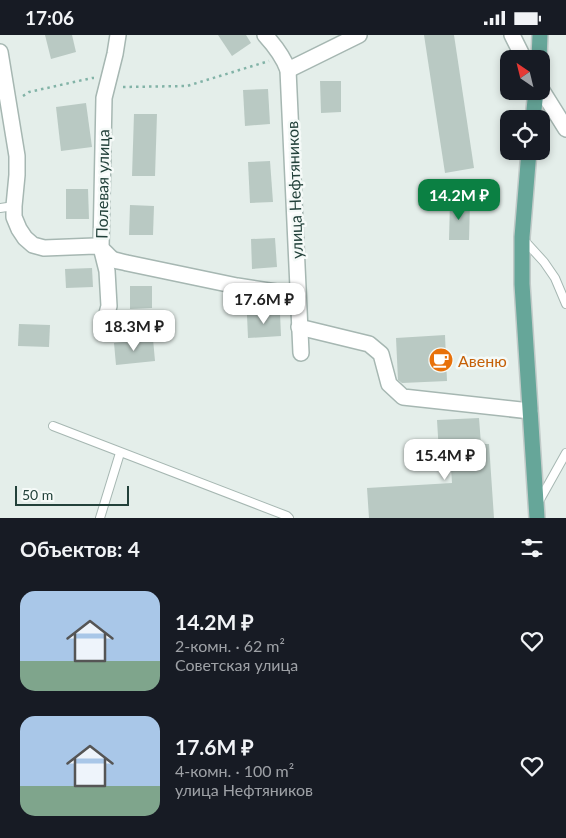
<!DOCTYPE html>
<html lang="ru">
<head>
<meta charset="utf-8">
<style>
  :root { --surface:#171b24; --page:#242831; --text:#f1f3f6; --muted:#9ea1a6; --accent:#0b8043 }
  body { margin:0; font-family:Lato,sans-serif; background:var(--page); color:var(--text); height:100vh; display:flex; flex-direction:column; font-size:19px; white-space:nowrap }
  * { box-sizing:border-box; margin:0 }
  p { font-size:16px; color:var(--muted) }
  .icon { flex:none; width:28px; height:28px; fill:none; stroke:currentColor; stroke-width:2; stroke-linecap:round; stroke-linejoin:round }
  .map { position:relative; height:483px; overflow:hidden }
  .side { display:flex; flex-direction:column; background:var(--surface); flex:1 }
  .side>* { flex:none }
  .needle { width:32px; rotate:325deg }
  .fabs { position:absolute; left:500px; top:15px; display:grid; gap:10px }
  .fabs a { display:grid; place-items:center; width:50px; height:50px; border-radius:10px; background:var(--surface); box-shadow:0 2px 8px #0003; font-size:25px }
  .scale { position:absolute; left:15px; bottom:12px; width:114px; box-sizing:border-box; padding-left:5px; border:2px solid #22413a; border-top:0; font-size:14px; line-height:18px; white-space:nowrap; color:#22413a; -webkit-text-stroke:4px #f5faf8; paint-order:stroke }
  .price { position:absolute; translate:-50% -42px; padding:0 11px; border-radius:10px; background:#fff; color:#222; font-size:16px; line-height:32px; filter:drop-shadow(0 1px 2px #0008) }
  .price::after { content:''; position:absolute; left:50%; top:30px; width:15px; height:11px; margin-left:-8px; background:inherit; clip-path:polygon(0 0,100% 0,50% 100%) }
  .price.current { background:var(--accent); color:#fff }
  ul { padding:0; list-style:none }
  li { display:flex; align-items:center; gap:15px; height:125px; padding:0 20px }
  li span { display:grid; place-items:center; flex:none; width:140px; height:100px; border-radius:15px; color:#555 }
  li>.icon { margin-inline-start:auto }
  span .icon { width:60px; height:60px; fill:#fffc; stroke-width:1 }
  li b { font-size:21px }
  h2 { display:flex; justify-content:space-between; align-items:center; height:60px; padding:0 20px; font-size:21px }
  .status { display:flex; justify-content:space-between; align-items:center; height:35px; padding:0 25px; background:var(--surface); direction:ltr }
  .status svg { height:14px; fill:currentColor }
  .map>svg:first-child { display:block }
  .building { fill:#b9c9c3 }
  .lines { fill:none; stroke-linecap:round; stroke-linejoin:round }
  .service-casing { stroke:#a6b7b2; stroke-width:10 }
  .minor-casing { stroke:#a6b7b2; stroke-width:18 }
  .tertiary-casing { stroke:#a6b7b2; stroke-width:18 }
  .primary-casing { stroke:#c1cac8; stroke-width:18 }
  .path { stroke:#82b3a7; stroke-width:2.5; stroke-dasharray:2.5 4; stroke-linecap:butt }
  .service { stroke:#fff; stroke-width:8 }
  .minor { stroke:#fff; stroke-width:15 }
  .tertiary { stroke:#fff; stroke-width:15 }
  .primary { stroke:#66a699; stroke-width:15 }
  .labels { text-anchor:middle; dominant-baseline:central; stroke-width:5; stroke-linejoin:round; paint-order:stroke }
  .street-label { font-size:16px; fill:#22413a; stroke:#f5faf8 }
  .food-label { font-size:16px; fill:#c56008; stroke:#f5faf8; text-anchor:start }
</style>
</head>
<body>
<div class="status"><b>17:06</b><svg viewBox="0 0 49 12"><path d="M0 12V9h3v3zM5 12V6h3v6zM10 12V3h3v9zM15 12V0h3v12zM26 1h20v11H26zM47 4h2v5h-2z"/></svg></div>
<div class="map">
<svg width="566" height="483" viewBox="0 0 566 483">
  <rect width="100%" height="100%" fill="#e4eeea"/>
  <g class="building">
    <path d="M45,0H72L76,17L51,24Z"/>
    <path d="M218,0H246L251,8L232,21Z"/>
    <path d="M424,0H454L474,133L445,138Z"/>
    <path d="M320,46H341V77L321,78Z"/>
    <path d="M268,54L270,89L245,91L243,55Z"/>
    <path d="M86,68L92,112L61,116L56,72Z"/>
    <path d="M134,79H157L155,141H132Z"/>
    <path d="M270,126L273,167L250,168L248,127Z"/>
    <path d="M66,154H88L89,184H66Z"/>
    <path d="M450,166L470,167L469,205H449Z"/>
    <path d="M130,170L154,171L153,200H129Z"/>
    <path d="M275,203L277,232L252,234L251,204Z"/>
    <path d="M92,233L93,252L66,253L65,234Z"/>
    <path d="M130,251H152V273L130,274Z"/>
    <path d="M280,278L281,301L248,303L247,280Z"/>
    <path d="M19,289L50,290L49,312L18,311Z"/>
    <path d="M445,300L447,346L402,348L398,345L396,303Z"/>
    <path d="M153,304L155,326L116,330L114,308Z"/>
    <path d="M479,383L481,409H489L494,483H369L367,453L452,448L450,417L439,418L437,385Z"/>
  </g>
  <g class="lines">
    <defs>
      <g id="service">
        <path d="M0,173L14,171"/>
        <path d="M523,204L544,227L555,243L566,269"/>
        <path d="M53,391L287,481L289,483"/>
        <path d="M538,468L566,418"/>
        <path d="M100,483L120,418"/>
      </g>
      <g id="minor">
        <path d="M265,0C275,11 283,21 288,35L301,318"/>
        <path d="M0,17L17,121V140L14,171V182L19,194L25,203L33,210L44,213L95,211C105,213 106,221 114,225C118,226 123,227 127,228L237,251L276,257L298,259"/>
        <path d="M288,35L359,0"/>
        <path d="M541,54L566,94"/>
        <path d="M299,292L369,309L381,319L389,349L403,362L530,376"/>
        <path d="M102,297L109,271L107,236L101,212L104,63L115,19L118,0"/>
      </g>
      <path id="tertiary" d="M512,0L524,24"/>
      <g id="primary">
        <path d="M539,24L540,0"/>
        <path d="M533,84L536,56"/>
        <path d="M529,116L522,202V249L537,483"/>
      </g>
    </defs>
    <use href="#service" class="service-casing"/>
    <use href="#minor" class="minor-casing"/>
    <use href="#tertiary" class="tertiary-casing"/>
    <use href="#primary" class="primary-casing"/>
    <g class="path">
      <path d="M123,52L187,51L269,26"/>
      <path d="M23,61L29,57L92,43H94"/>
    </g>
    <use href="#service" class="service"/>
    <use href="#minor" class="minor"/>
    <use href="#tertiary" class="tertiary"/>
    <use href="#primary" class="primary"/>
  </g>
  <defs>
    <symbol id="cafe-disc" viewBox="-11 -11 22 22"><circle r="9.5" fill="#e8710a" stroke="#f5faf8"/><path d="M-5.5-4.5H6V0H3Q3 3.5 0 3.5H-2.5Q-5.5 3.5-5.5 0ZM3-3.2v2h1.7v-2ZM-6 4.5H4V6H-6Z" fill="#fff"/></symbol>
  </defs>
  <g fill-rule="evenodd">
    <use href="#cafe-disc" x="427" y="311" width="28" height="28"/>
  </g>
  <g class="labels">
    <g class="street-label">
      <text transform="translate(102 149) rotate(-89)">Полевая улица</text>
      <text transform="translate(294 155) rotate(-92)">улица Нефтяников</text>
    </g>
    <g class="food-label">
      <text x="458" y="325">Авеню</text>
    </g>
  </g>
</svg>
<div class="fabs">
<a><svg class="needle" viewBox="-14 -14 28 28"><path d="M0-13l5 13h-10z" fill="#e53935"/><path d="M0 13l5-13h-10z" fill="#9ea1a6"/></svg></a>
<a><svg class="icon" aria-label="locate" viewBox="0 0 24 24"><circle cx="12" cy="12" r="6"/><path d="M12 2v4M12 18v4M2 12h4M18 12h4"/></svg></a>
</div>
<div class="scale">50 m</div>
<b class="price current" style="left:459px;top:186px">14.2M ₽</b>
<b class="price" style="left:264px;top:290px">17.6M ₽</b>
<b class="price" style="left:134px;top:317px">18.3M ₽</b>
<b class="price" style="left:445px;top:446px">15.4M ₽</b>
</div>
<section class="side">
<h2>Объектов: 4<svg class="icon" aria-label="filters" viewBox="0 0 24 24"><path d="M4 7h16M4 17h16"/><circle cx="9" cy="7" r="2"/><circle cx="15" cy="17" r="2"/></svg></h2>
<ul>
<li><span style="background:linear-gradient(#a9c7e8 70%,#7fa58c 0)"><svg class="icon" aria-label="home" viewBox="0 0 24 24"><path d="M3 11l9-7 9 7M6 9v11h12V9"/></svg></span><div><b>14.2M ₽</b><p>2-комн. · 62 m²</p><p>Советская улица</p></div><svg class="icon" aria-label="heart" viewBox="0 0 24 24"><path d="M12 20l-8-8c-3-5 5-10 8-4 3-6 11-1 8 4z"/></svg></li>
<li><span style="background:linear-gradient(#a9c7e8 70%,#7fa58c 0)"><svg class="icon" aria-label="home" viewBox="0 0 24 24"><path d="M3 11l9-7 9 7M6 9v11h12V9"/></svg></span><div><b>17.6M ₽</b><p>4-комн. · 100 m²</p><p>улица Нефтяников</p></div><svg class="icon" aria-label="heart" viewBox="0 0 24 24"><path d="M12 20l-8-8c-3-5 5-10 8-4 3-6 11-1 8 4z"/></svg></li>
</ul>
</section>
</body>
</html>
